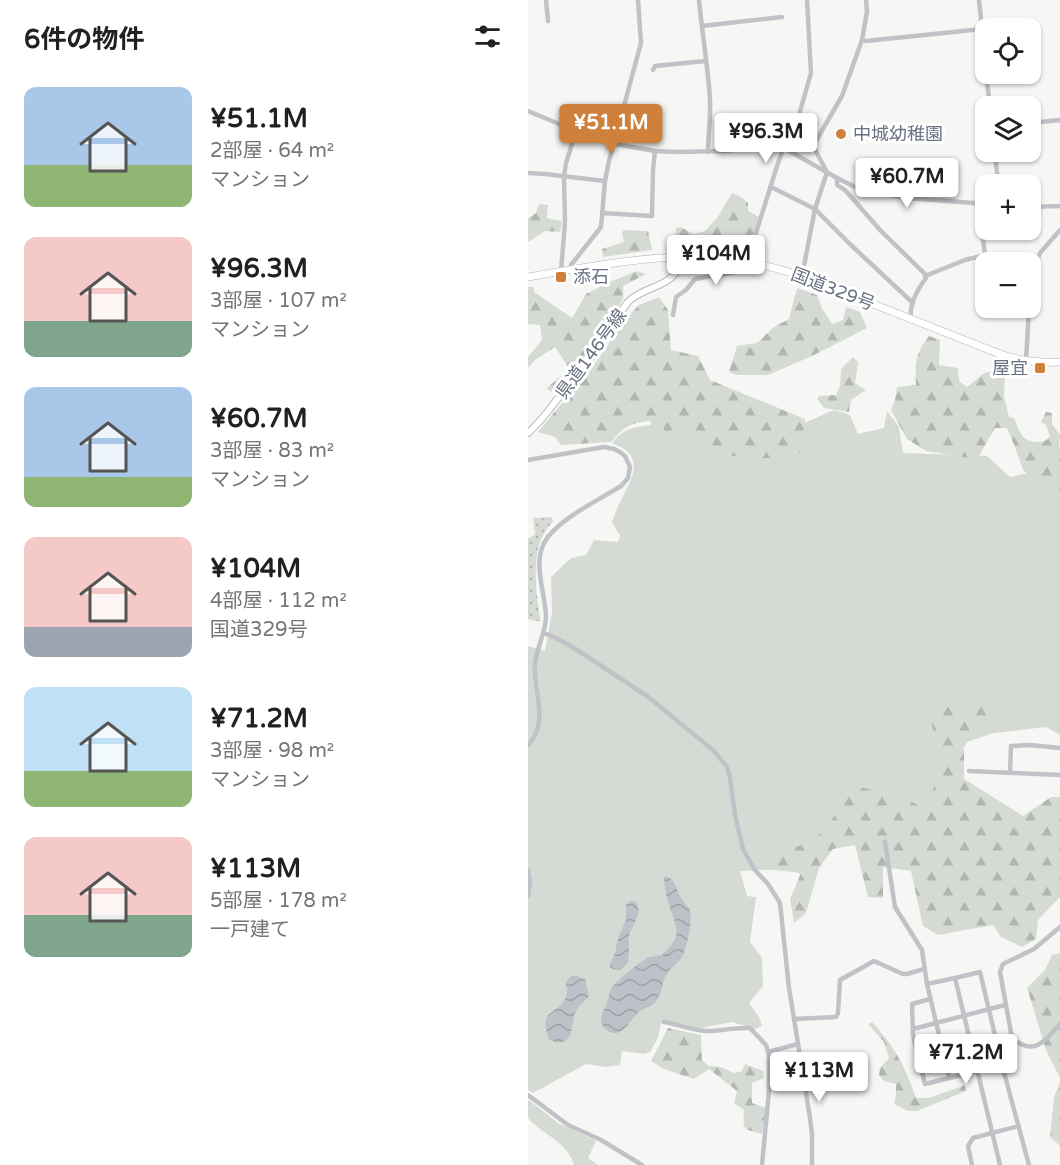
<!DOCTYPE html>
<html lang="ja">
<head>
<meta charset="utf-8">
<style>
  :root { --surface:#fff; --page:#f6f6f6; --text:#202124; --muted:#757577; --accent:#cf803b }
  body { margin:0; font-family:"Varela Round","Noto Sans JP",sans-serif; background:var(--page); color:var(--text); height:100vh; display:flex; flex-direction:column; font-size:22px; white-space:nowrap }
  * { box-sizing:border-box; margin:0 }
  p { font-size:20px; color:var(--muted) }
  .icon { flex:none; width:33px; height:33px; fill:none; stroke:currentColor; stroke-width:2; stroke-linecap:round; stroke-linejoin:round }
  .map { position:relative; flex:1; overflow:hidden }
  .details { display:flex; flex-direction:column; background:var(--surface); width:528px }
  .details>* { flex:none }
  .buttons { position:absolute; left:447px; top:18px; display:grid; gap:12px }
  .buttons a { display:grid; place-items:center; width:66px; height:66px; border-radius:12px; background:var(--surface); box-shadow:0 2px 4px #0004; font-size:30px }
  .price { position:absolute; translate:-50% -51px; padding:0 14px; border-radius:6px; background:#fff; color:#222; font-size:20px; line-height:39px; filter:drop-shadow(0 2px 3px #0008) }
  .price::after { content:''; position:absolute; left:50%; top:36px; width:18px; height:14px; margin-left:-9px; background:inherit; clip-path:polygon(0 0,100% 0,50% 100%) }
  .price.current { background:var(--accent); color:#fff }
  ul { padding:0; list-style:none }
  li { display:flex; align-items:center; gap:18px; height:150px; padding:0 24px }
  li span { display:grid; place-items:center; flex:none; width:168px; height:120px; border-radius:12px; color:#555 }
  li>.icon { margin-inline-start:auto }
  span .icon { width:72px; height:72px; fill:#fffc; stroke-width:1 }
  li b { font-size:26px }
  h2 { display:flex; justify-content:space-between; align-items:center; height:72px; padding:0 24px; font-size:26px }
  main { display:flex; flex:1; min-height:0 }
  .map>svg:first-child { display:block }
  .grass { fill:#d5dbd4 }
  .forest { fill:url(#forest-firs) }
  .park { fill:url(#park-dots) }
  .water { fill:url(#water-waves) }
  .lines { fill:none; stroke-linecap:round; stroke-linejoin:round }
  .major-casing { stroke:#b4b6bb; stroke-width:8 }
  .highway-casing { stroke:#b3b5b9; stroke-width:8 }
  .minor { stroke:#c0c2c7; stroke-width:4.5 }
  .major { stroke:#fff; stroke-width:6 }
  .highway { stroke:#fff; stroke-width:7 }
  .poi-dot { fill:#cf803b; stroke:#fff; stroke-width:2 }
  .labels { text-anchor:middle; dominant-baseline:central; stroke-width:6; stroke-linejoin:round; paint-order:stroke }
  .poi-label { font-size:18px; fill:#697182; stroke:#fff; text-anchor:start }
  .street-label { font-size:18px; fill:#697182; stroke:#fff }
</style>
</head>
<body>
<main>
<section class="details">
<h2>6件の物件<svg class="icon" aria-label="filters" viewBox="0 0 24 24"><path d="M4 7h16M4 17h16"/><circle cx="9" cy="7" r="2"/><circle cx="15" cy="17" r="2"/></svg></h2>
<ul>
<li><span style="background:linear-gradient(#a9c7e8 65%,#8fb573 0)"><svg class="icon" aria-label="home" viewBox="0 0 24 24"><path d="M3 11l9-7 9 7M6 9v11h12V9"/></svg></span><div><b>¥51.1M</b><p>2部屋 · 64 m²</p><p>マンション</p></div></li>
<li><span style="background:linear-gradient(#f6c9c9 70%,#7fa58c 0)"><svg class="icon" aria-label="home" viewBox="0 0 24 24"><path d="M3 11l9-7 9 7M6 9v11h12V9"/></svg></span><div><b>¥96.3M</b><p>3部屋 · 107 m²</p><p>マンション</p></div></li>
<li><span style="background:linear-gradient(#a9c7e8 75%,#8fb573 0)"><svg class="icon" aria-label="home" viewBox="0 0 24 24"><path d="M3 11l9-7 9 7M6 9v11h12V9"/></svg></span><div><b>¥60.7M</b><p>3部屋 · 83 m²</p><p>マンション</p></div></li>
<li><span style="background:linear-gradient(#f6c9c9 75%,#9aa5b1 0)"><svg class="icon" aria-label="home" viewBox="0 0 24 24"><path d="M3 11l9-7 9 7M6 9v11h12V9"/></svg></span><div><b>¥104M</b><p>4部屋 · 112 m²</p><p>国道329号</p></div></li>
<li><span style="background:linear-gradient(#bfe0f5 70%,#8fb573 0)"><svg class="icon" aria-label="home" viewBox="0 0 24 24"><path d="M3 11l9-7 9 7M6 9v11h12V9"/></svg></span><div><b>¥71.2M</b><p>3部屋 · 98 m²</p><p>マンション</p></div></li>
<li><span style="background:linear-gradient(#f6c9c9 65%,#7fa58c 0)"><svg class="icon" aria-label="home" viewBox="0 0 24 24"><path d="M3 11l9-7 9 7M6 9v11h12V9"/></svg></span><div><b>¥113M</b><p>5部屋 · 178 m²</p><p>一戸建て</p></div></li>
</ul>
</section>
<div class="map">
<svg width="532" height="1165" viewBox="0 0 532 1165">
  <defs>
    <pattern id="forest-firs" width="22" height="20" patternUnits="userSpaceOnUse" patternTransform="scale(1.5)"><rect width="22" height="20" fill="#d5dbd4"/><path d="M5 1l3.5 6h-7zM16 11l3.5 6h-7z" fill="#b1b6b1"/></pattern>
    <pattern id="park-dots" width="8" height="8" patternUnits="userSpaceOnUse" patternTransform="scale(1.5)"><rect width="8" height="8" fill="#d5dbd4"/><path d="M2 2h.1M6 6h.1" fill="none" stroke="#b1b6b1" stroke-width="1.8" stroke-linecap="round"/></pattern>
    <pattern id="water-waves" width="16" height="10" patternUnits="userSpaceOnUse" patternTransform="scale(1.5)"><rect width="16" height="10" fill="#bcc2c8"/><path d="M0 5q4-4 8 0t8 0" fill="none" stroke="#9da2a8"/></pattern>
  </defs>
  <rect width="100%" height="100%" fill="#f6f7f4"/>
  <g class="grass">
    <path d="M126,408L274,424L306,410L322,415L330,434L356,428L359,411L371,427L375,453L459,456L482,477L504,472L532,487V735L518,727L466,733L433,744L398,814L379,806L258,869L212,871L219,896L228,897L222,942L234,958L235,986L221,1003L231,1017L234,1026L227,1029L204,1022L168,1029L133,1023L130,1038L122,1052L116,1054L94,1051L92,1065L78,1067L58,1064L5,1093L0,1090V646L17,651L24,612L23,577L43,558L58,555L66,540L90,542L92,536L84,522C87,515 89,507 93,500C105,476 118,456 84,443C95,429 105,427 122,425Z"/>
    <path d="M1,1100L30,1123L68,1141L60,1158L70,1165H46C38,1140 16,1136 0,1118V1101Z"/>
  </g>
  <g class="forest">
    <path d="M204,193L213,197L220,203V211L231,217L226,234L211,238L209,250L170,246L156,247L147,238L148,228L152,227L166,234L177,231L189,218Z"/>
    <path d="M11,204L20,205L19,218L34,221L32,232L17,231L0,242V218L8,213Z"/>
    <path d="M96,230L120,231L124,250L75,257L74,249L96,242L94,232Z"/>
    <path d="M109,271L118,274L95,286V299L75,332L29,394L18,389L41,368L27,347L7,360L0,368V357L14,340L12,325L0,324V287H6V292L44,318L58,294L79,283Z"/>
    <path d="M269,288L289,295L294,308L304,324L315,320L318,307L332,312L339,328L284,356L240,375H208L201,372L209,346L229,343L246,327L261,319Z"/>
    <path d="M131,297L140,310L143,350L170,356L182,380L277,419L273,453L250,458H213L174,447L158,431L141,437L129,420C105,423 99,423 83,442L33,445L27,437L10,432L68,362L96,321L111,305Z"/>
    <path d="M401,336L412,340L411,365L430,368L431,381L439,387C455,375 456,367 477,374L476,397L481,417L486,418C491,430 493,441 508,442C515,442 518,441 522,437L518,425L513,422L518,412L524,413V424L532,435L531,447L532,448V491L524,492L495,470L488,450L479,428H467L449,459L398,451L379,439L363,410L367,400L369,387L388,385C387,363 387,354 401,336Z"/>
    <path d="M325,357L330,362L327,383L338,390L323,400L321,412L296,408L289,399L291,396L308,395L312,386L313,369Z"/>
    <path d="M467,701L436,747V779L495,816L523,797H532V897L510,920L508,939L494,947L473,937L465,925L410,935L395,926L383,871L355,867V898L340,897L327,845L305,849L291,868L278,913L266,923L262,899L273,873L237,869L258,850L277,844L294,832L305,818L321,785L374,796L393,807L400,805L411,771L402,711L433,702Z"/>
    <path d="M532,953V1078L518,1050L499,988L517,970L524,955Z"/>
    <path d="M344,1022C367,1047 377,1066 388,1098H401L437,1085L438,1091L389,1111H380L366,1104L368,1095V1084L356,1081L351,1075L352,1068L361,1058L356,1042L340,1024Z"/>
    <path d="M140,1028L173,1035L174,1060L181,1066L193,1067L206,1073L214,1071L217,1064L235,1071L236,1078L224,1083V1103L238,1108L234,1134C214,1128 215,1131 216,1110L206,1103L209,1091L181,1069L166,1079L136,1069L123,1061Z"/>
    <path d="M532,1083V1146L522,1137L526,1097Z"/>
  </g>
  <path class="park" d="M24,517L25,522C0,543 8,594 13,622L0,619V539L7,534L5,518Z"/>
  <g class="water">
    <path d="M138,876C148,880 148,889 153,898C155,902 159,905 161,908C166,917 159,948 154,957C150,963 142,967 139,974C134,982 134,992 129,1000C125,1007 117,1007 111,1012C104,1018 100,1027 92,1032C83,1036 73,1029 73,1019C73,1013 78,1008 79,1002C81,998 81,993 83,989C85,983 115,959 121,957C125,956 130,956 134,955C139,950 144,945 147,939C151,929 146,920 143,911C140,901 136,888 136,878Z"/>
    <path d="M103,900L109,903C115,916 103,925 101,937C100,946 102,954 100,963L92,970L85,969L82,967V964L87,953L90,938L98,920V905Z"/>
    <path d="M43,976H49L57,979L61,996C57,1002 51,1005 48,1011C41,1025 49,1050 21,1040C10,1007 28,1018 38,997C40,993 38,987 38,982Z"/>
  </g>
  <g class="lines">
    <defs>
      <path id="major" d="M0,433C10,424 19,413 27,402C45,381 63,360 78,337C85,326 91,313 100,302C117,284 150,289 153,257"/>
      <path id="highway" d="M0,277C59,267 119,255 179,257C211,258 243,266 274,276L472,354C492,361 511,363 532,362"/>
    </defs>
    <use href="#major" class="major-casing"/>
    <use href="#highway" class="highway-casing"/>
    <g class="minor">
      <path d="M18,0L20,21"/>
      <path d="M171,0C174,33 180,66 182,100C183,117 180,134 180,152"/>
      <path d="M451,0L458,65"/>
      <path d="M174,26L254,17"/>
      <path d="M334,40L338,41L454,29"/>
      <path d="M125,70L127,66L178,61"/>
      <path d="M458,74L462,106"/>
      <path d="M0,111L60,136L87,144L127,151L149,152L195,151L230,147L256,148L309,178L329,188L348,193L381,198L458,204"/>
      <path d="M502,123L532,120"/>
      <path d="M467,152L470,184"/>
      <path d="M0,173L17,174L77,181"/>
      <path d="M309,178V185L317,190L353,231L397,274L398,278C389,290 381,304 383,319"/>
      <path d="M243,187L287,209L324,246L385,303"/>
      <path d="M502,207L532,206"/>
      <path d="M74,213L124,216L125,170L127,151"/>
      <path d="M42,270L43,265L73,227L77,181L81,161L113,43L110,0"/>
      <path d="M33,272L37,222L36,176L38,163L48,131"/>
      <path d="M274,276L287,209L299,172L285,146L314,96L334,40L339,11L338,0"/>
      <path d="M397,276L437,260L457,255L453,223L454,204"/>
      <path d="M502,288L506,269L512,253L532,230"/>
      <path d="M145,315L148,297L158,290L167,279L208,272L217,268L249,166L257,143L267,129L283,73L279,0"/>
      <path d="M498,361L501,308"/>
      <path d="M0,460L76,447L86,449L92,452L97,456L102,467L100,478L93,486C71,500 28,520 16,543C5,565 17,592 18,616C18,633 8,648 7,665C5,692 22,722 0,745"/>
      <path d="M16,633L30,639L46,648L119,696L186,751L199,767L202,778L207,815L215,849L226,869L240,884L252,903L261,988L282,1118L284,1134V1165"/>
      <path d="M441,771L532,775"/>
      <path d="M482,773L483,746L502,745L532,748"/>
      <path d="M357,842L367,907L394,950L399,984L427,978L472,1165"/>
      <path d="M0,870L2,882L0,896"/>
      <path d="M532,927L506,949L475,964L472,972L484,1038C507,1057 516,1041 532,1024"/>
      <path d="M427,978L452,972L474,1065L501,1165"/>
      <path d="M399,984L421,1077"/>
      <path d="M402,999L384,1004L385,1035L397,1084L474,1065"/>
      <path d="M266,1019L308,1017L310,1013L312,980L346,961L375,974H379L396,969"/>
      <path d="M136,1022C149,1024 167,1031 179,1031C194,1031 206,1027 222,1028L238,1045L241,1055V1091L234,1165"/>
      <path d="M385,1029L477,1005"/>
      <path d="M240,1052L270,1044"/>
      <path d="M0,1095L40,1125L73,1140L114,1165"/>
      <path d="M444,1165L440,1146L445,1138L491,1126"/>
    </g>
    <use href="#major" class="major"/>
    <use href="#highway" class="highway"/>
  </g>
  <g class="poi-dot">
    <circle cx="313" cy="134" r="6"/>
    <rect x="27" y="271" width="12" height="12" rx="3"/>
    <rect x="506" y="362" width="12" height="12" rx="3"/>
  </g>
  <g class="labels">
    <g class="poi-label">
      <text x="325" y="134">中城幼稚園</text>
      <text x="45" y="277">添石</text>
      <text x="500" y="368" text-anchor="end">屋宜</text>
    </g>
    <g class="street-label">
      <text transform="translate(305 289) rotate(21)">国道329号</text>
      <text transform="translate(63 354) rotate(-54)">県道146号線</text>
    </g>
  </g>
</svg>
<div class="buttons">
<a><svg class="icon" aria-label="locate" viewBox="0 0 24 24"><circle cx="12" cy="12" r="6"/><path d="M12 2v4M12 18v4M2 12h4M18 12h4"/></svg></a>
<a><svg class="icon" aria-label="layers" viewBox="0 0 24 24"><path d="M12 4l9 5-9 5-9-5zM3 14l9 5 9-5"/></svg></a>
<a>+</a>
<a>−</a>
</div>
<b class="price current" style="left:83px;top:155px">¥51.1M</b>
<b class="price" style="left:238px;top:164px">¥96.3M</b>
<b class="price" style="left:379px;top:209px">¥60.7M</b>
<b class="price" style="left:188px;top:286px">¥104M</b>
<b class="price" style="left:438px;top:1085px">¥71.2M</b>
<b class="price" style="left:291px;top:1103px">¥113M</b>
</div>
</main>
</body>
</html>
